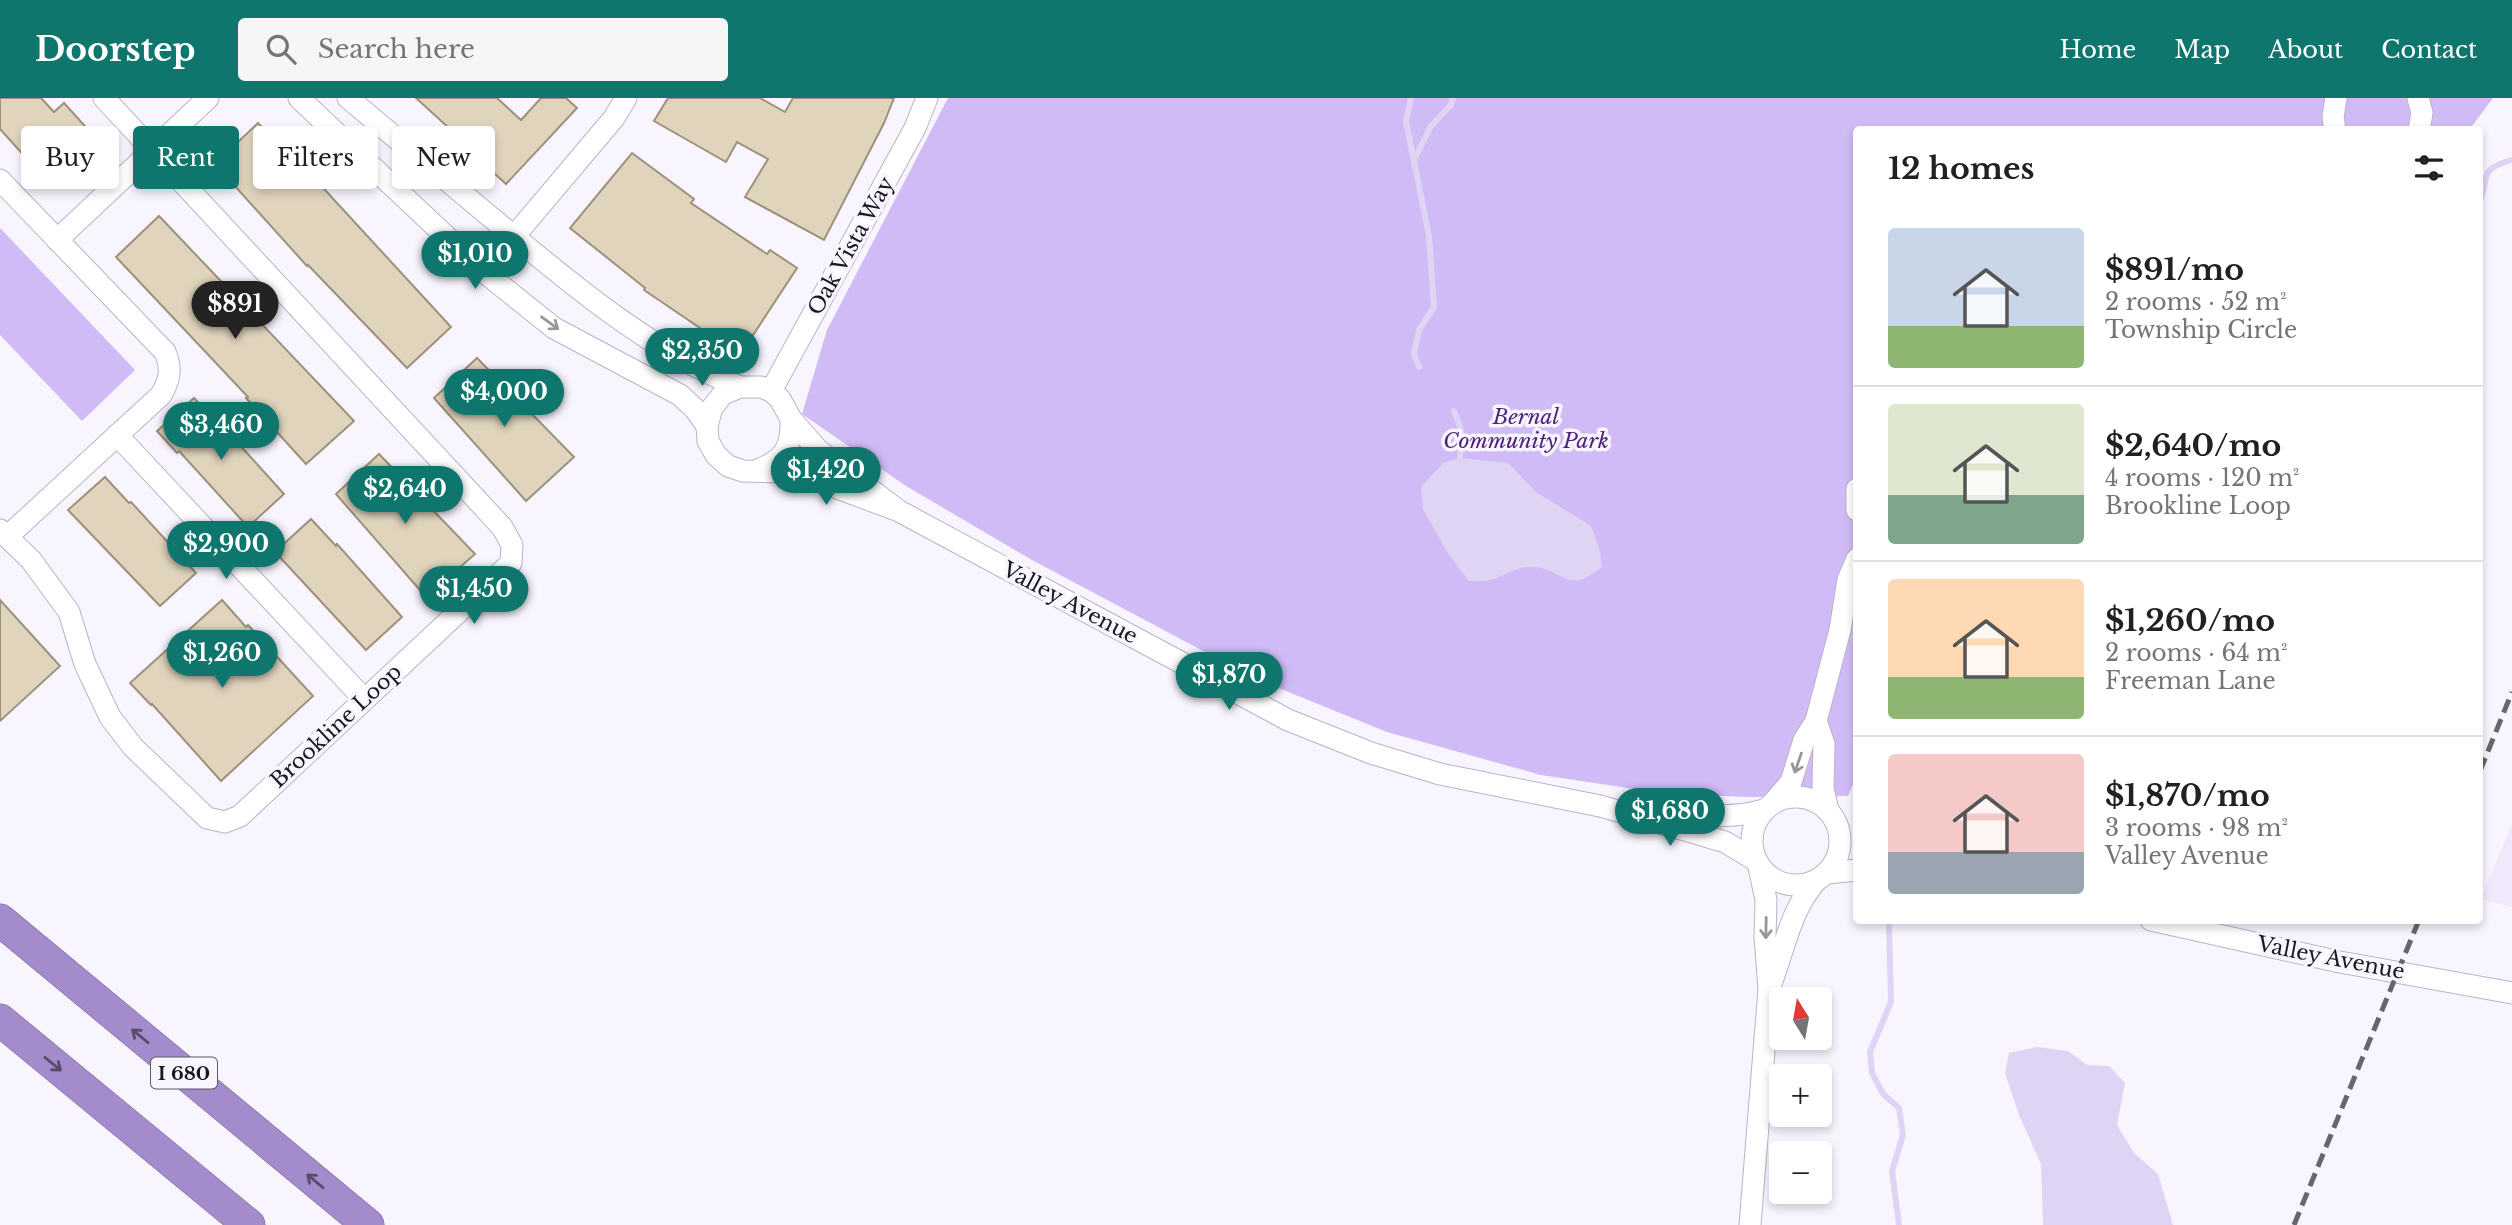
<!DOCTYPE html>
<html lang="en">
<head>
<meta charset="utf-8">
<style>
  :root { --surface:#fff; --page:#f6f6f6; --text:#202124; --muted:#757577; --line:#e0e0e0; --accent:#0f766e }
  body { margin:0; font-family:"Libre Baskerville",serif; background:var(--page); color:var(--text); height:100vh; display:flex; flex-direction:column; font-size:26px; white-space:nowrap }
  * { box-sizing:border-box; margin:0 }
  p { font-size:23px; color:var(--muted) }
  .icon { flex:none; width:38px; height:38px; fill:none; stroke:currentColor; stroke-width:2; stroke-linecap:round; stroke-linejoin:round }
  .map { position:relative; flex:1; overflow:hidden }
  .details { position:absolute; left:1853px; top:28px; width:630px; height:798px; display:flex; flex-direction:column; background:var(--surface); border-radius:7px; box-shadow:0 4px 10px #0003 }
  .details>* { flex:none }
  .hud { position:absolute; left:21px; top:28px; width:665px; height:63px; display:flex; gap:14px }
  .needle { width:46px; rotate:349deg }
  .controls { position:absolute; left:1769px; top:889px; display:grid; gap:14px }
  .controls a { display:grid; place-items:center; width:63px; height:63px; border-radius:7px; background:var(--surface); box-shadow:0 4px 10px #0003; font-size:35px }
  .price { position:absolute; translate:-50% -60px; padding:0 16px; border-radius:24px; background:var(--accent); color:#fff; font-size:23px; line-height:46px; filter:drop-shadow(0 2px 4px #0008) }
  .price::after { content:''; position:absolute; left:50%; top:42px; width:21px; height:16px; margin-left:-10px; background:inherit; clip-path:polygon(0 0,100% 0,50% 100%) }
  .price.active { background:#222; color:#fff }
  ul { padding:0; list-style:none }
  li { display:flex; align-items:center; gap:21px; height:175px; padding:0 35px }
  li+li { border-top:2px solid var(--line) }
  li span { display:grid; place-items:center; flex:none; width:196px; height:140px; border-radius:7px; color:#555 }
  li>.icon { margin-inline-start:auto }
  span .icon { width:84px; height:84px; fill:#fffc; stroke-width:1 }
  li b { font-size:30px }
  h2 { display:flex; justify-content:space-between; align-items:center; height:84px; padding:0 35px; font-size:30px }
  .chip { padding:0 24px; border-radius:7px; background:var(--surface); box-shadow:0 4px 10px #0003; font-size:24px; line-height:63px }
  .chip.active { background:var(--accent); color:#fff }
  header { display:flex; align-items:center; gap:42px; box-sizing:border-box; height:98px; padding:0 35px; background:var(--accent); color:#fff }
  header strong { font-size:33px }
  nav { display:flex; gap:38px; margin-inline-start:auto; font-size:24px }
  .search { width:490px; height:63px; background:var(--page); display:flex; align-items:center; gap:18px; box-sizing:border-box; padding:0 24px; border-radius:7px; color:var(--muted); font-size:26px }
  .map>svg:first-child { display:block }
  .built { fill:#f0e9fc }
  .green { fill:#d1bbf6 }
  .water { fill:#e0d4f5 }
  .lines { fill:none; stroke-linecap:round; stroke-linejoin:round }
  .stream { stroke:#e0d4f5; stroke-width:6 }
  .building { fill:#e1d4bd; stroke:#9d917c; stroke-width:2 }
  .minor-casing { stroke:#bab2c9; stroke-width:23 }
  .highway-casing { stroke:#73628e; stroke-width:33 }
  .minor { stroke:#fff; stroke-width:21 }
  .highway { stroke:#a48bcb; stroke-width:32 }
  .rail { stroke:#68656e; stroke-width:5; stroke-dasharray:14 7; stroke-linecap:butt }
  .oneway { stroke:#98969a }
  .oneway2 { stroke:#584b6c }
  .labels { text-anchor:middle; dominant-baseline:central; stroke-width:7; stroke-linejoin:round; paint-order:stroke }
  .shield { fill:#f8f5ff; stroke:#5c5962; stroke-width:2 }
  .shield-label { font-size:19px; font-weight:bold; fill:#19161e }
  .street-label { font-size:21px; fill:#19161e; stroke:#f8f5ff }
  .park-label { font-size:21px; font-style:italic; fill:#4e227c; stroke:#f8f5ff }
</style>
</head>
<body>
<header>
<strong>Doorstep</strong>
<div class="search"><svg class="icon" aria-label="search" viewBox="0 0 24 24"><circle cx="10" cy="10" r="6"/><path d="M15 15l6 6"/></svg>Search here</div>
<nav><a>Home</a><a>Map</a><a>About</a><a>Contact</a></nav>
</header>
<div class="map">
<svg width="2512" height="1127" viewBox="0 0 2512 1127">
  <rect width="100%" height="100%" fill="#f8f5ff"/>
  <path class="built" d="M2512,726V809L2481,801Z"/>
  <g class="green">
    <path d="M948,0H2493L2469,32H1857V677L1848,698L1749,699L1668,696L1541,677L1387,634L1254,580L1032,462L906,388L802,316L827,232Z"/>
    <path d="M0,130L135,272L82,323L0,237Z"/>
  </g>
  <g class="water">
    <path d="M1460,360L1508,365L1536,394L1591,428L1599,450L1602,469C1566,498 1566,471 1532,469C1514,468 1502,480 1486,483C1480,483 1475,483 1469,483L1447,454L1423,411L1421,389L1443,365Z"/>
    <path d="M2037,949L2068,953L2087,967L2109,968L2125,985L2117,1027L2134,1055L2158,1076L2173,1127H2043L2041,1066L2019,1017L2005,975L2009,955Z"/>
  </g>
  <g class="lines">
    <g class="stream">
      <path d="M1411,0L1406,24L1429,138L1434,209L1419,232L1414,256L1419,269"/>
      <path d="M1414,62L1431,28L1451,7L1453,0"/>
      <path d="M2480,104C2490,78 2477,72 2512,62"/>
      <path d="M1454,313L1461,331L1460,360"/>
      <path d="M1889,829L1891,904L1870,954L1872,975L1883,996L1899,1010L1903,1037L1892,1073L1899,1127"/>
    </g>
  </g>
  <g class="building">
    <path d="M0,0H41L54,14L64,5L93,37L45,81L0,31Z"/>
    <path d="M416,0H497L521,22L541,0H566L577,10L506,86L483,65L485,63Z"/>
    <path d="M668,0H760L785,14L793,0H894L884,25L824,142L745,99L768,61L737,44L726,64L654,23Z"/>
    <path d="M258,25L326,93L451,229L407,270L308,167L307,168L215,66Z"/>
    <path d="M632,55L694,101L691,105L767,156L770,152L797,170L740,257L644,192L645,190L570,130Z"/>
    <path d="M159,118L354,323L306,366L246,300L248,299L116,159Z"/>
    <path d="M477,260L574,359L526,403L434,300Z"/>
    <path d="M194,300L218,326L220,325L284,396L248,429L179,353L177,355L157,333Z"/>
    <path d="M379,356L475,456L426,499L336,396Z"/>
    <path d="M105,379L129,405L131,404L196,475L160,508L68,412Z"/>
    <path d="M311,421L336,448L337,446L402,519L366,552L275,454Z"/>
    <path d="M0,502L60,568L0,623Z"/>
    <path d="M222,502L246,529L248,527L313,598L221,683L152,606L151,607L130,585Z"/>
  </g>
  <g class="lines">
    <defs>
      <g id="minor">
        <path d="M299,0L484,174L554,230L680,297L695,311L707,328"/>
        <path d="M348,0C398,42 449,84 499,126C571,186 652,254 740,289"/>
        <path d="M2418,0L2422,15L2419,32"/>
        <path d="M2335,32L2333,19L2336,0"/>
        <path d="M0,82L165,254C172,270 170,282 161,297L8,438"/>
        <path d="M57,142L208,0"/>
        <path d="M484,174L614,20L626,0"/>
        <path d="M771,293L915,30L927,0"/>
        <path d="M117,337L364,601"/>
        <path d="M758,372C785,361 792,349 791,321"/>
        <path d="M1857,391V412"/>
        <path d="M899,413L805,378L787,374L743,373L728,368L716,357L708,343L707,328L712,310L723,296L740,289H761L771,293L780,301L791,321L818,352L899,413L1288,622L1371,655L1440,676L1600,708L1695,735L1725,744L1755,762"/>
        <path d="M0,432L31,462L69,514L85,566L110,619L133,649L207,720L225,724L240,718L511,465L512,447L502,429L104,0"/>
        <path d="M1816,623L1824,646L1823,690L1828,713"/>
        <circle cx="1796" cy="743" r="44"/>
        <path d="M1773,705L1791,684L1804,642L1816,623L1840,532L1848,482L1857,461"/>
        <path d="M1647,712C1686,715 1726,723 1764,712"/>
        <path d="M1827,775L1857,772"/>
        <path d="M2151,822L2340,864L2512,895"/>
        <path d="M1772,883C1785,848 1791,811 1816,783"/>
        <path d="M1750,1127L1769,891L1765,839L1766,802L1759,769"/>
      </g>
      <g id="highway">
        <path d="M0,822L368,1127"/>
        <path d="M0,922L249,1127"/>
      </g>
    </defs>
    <use href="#minor" class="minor-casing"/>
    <use href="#highway" class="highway-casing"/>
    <use href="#minor" class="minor"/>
    <use href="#highway" class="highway"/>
    <g class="rail">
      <path d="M2480,673L2512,594"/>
      <path d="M2294,1127L2419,822"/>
    </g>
  </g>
  <defs><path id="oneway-shaft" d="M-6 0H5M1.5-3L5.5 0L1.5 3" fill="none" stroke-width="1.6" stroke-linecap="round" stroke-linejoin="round" transform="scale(1.75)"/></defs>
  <g class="oneway">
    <use href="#oneway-shaft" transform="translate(550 225) rotate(36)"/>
    <use href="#oneway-shaft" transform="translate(1798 665) rotate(109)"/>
    <use href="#oneway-shaft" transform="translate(1766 830) rotate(91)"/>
  </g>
  <g class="oneway2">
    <use href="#oneway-shaft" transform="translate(140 938) rotate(-140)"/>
    <use href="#oneway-shaft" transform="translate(53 966) rotate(39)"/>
    <use href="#oneway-shaft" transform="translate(315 1083) rotate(-140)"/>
  </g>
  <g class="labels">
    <rect class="shield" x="151" y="959.5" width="66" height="31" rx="5"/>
    <g class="shield-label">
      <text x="184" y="975">I 680</text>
    </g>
    <g class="street-label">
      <text transform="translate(851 148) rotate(-61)">Oak Vista Way</text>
      <text transform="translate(1070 505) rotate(28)">Valley Avenue</text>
      <text transform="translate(336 628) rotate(-43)">Brookline Loop</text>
      <text transform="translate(2331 860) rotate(11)">Valley Avenue</text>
    </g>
    <g class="park-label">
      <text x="1526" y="319">Bernal<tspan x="1526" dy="24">Community Park</tspan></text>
    </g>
  </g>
</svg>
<div class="controls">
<a><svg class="needle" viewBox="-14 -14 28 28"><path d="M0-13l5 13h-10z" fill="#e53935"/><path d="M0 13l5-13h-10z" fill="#757577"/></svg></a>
<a>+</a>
<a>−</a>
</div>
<b class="price" style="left:475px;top:193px">$1,010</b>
<b class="price active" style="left:235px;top:243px">$891</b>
<b class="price" style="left:702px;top:290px">$2,350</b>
<b class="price" style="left:504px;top:331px">$4,000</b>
<b class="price" style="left:221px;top:364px">$3,460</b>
<b class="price" style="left:826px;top:409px">$1,420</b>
<b class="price" style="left:405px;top:428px">$2,640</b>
<b class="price" style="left:226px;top:483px">$2,900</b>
<b class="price" style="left:474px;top:528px">$1,450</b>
<b class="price" style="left:222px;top:592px">$1,260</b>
<b class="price" style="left:1229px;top:614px">$1,870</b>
<b class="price" style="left:1670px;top:750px">$1,680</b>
<div class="hud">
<a class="chip">Buy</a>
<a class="chip active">Rent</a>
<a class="chip">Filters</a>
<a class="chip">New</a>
</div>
<section class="details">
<h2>12 homes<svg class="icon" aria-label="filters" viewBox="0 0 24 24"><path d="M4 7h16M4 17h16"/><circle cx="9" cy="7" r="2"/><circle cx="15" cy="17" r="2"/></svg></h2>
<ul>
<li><span style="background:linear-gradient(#c9d6e8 70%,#8fb573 0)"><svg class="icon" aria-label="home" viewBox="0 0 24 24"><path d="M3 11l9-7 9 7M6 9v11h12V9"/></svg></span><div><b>$891/mo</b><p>2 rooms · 52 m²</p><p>Township Circle</p></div></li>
<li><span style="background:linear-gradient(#dfe7d0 65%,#7fa58c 0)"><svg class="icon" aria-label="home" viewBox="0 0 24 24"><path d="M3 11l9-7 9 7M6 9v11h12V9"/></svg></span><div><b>$2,640/mo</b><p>4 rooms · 120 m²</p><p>Brookline Loop</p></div></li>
<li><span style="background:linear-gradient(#ffd9b3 70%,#8fb573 0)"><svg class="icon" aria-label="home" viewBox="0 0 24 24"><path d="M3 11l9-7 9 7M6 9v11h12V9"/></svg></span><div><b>$1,260/mo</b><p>2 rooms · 64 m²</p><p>Freeman Lane</p></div></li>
<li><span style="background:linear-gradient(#f6c9c9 70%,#9aa5b1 0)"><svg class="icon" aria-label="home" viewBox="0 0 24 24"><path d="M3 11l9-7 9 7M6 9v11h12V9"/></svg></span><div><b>$1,870/mo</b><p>3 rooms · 98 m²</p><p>Valley Avenue</p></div></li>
</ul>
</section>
</div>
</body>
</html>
